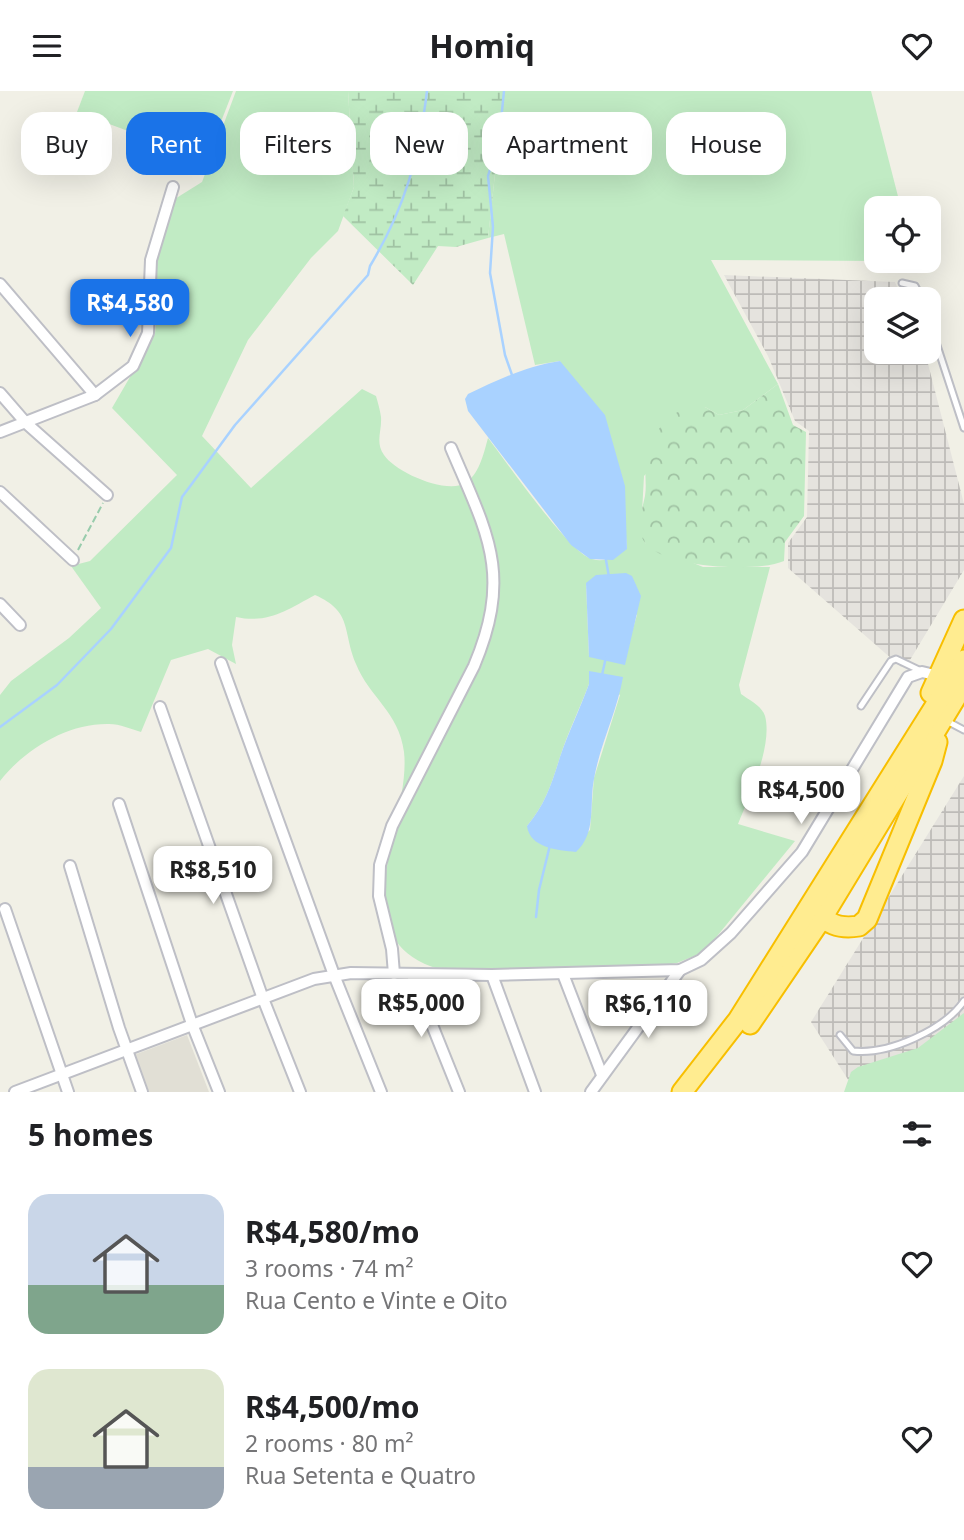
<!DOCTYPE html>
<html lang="en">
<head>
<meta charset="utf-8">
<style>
  :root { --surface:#fff; --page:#f2f2f2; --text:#202124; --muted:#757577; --accent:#1a73e8 }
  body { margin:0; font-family:"Noto Sans",sans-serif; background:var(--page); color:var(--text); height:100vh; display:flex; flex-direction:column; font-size:26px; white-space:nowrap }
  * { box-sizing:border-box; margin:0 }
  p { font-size:23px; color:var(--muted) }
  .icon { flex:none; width:38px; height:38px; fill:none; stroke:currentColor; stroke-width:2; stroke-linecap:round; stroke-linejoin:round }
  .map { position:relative; height:1001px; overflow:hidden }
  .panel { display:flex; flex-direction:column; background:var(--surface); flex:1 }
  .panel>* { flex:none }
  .banner { position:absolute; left:21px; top:21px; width:922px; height:63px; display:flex; gap:14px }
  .fabs { position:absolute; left:864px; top:105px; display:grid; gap:14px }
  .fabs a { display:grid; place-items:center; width:77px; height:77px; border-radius:14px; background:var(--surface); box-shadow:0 7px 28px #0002; font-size:35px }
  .price { position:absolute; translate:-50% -60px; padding:0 16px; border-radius:14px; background:#fff; color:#222; font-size:23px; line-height:46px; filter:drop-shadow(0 2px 4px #0008) }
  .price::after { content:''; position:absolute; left:50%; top:42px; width:21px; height:16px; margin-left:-10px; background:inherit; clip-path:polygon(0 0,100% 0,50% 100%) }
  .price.selected { background:var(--accent); color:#fff }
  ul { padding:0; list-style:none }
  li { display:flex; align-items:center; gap:21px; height:175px; padding:0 28px }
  li span { display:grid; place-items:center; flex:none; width:196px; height:140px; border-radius:21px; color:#555 }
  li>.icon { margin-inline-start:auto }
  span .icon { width:84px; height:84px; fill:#fffc; stroke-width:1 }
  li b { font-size:30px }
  h2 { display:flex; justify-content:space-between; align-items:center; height:84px; padding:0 28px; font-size:30px }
  .chip { padding:0 24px; border-radius:21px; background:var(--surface); box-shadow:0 7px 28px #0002; font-size:24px; line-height:63px }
  .chip.selected { background:var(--accent); color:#fff }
  header { display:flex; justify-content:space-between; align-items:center; height:91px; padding:0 28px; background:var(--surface); font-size:32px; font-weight:700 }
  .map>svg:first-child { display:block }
  .industrial { fill:url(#industrial-grid) }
  .education { fill:#e1dfd5 }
  .grass { fill:#c1ebc4; fill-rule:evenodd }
  .forest { fill:url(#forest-crowns) }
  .wetland { fill:url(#wetland-marsh) }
  .water { fill:#a9d2ff }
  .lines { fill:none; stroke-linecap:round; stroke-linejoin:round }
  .stream { stroke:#a9d2ff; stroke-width:2.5 }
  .service-casing { stroke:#bebfc6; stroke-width:9 }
  .minor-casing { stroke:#bebfc6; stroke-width:14 }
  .motorway-casing { stroke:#f8bf00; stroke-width:23 }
  .path { stroke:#98ccac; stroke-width:2; stroke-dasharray:7 3.5; stroke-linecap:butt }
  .service { stroke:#fff; stroke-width:5 }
  .minor { stroke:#fff; stroke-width:10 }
  .motorway { stroke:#ffec90; stroke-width:19 }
</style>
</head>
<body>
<header><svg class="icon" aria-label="menu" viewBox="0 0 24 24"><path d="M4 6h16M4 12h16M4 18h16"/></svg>Homiq<svg class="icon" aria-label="heart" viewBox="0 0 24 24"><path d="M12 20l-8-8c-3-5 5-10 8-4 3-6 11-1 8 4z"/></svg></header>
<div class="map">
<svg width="964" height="1001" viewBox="0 0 964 1001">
  <defs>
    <pattern id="industrial-grid" width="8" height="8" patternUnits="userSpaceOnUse" patternTransform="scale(1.75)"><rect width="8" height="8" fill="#e5e3de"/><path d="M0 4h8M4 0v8" fill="none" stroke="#bdbbb8"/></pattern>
    <pattern id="forest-crowns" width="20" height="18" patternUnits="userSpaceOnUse" patternTransform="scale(1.75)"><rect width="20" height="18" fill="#c1ebc4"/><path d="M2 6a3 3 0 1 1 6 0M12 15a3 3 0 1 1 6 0" fill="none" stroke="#a0c2a3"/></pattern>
    <pattern id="wetland-marsh" width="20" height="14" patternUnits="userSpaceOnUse" patternTransform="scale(1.75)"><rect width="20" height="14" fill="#c1ebc4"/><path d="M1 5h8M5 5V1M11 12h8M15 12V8" fill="none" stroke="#a0c2a3"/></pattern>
  </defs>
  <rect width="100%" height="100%" fill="#f1f0e6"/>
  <g class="industrial">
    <path d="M724,184L895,191L902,208H877V261H925L964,413V479L910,569L901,576L788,477V452L807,426L809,340L795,330L768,265Z"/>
    <path d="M964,685V1001H856L811,931Z"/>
  </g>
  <path class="education" d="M187,944L209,1001H149L134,964Z"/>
  <g class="grass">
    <path d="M85,0H233L206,69L77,21Z"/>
    <path d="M236,0H348L354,96L338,140L311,167L248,249L202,345L251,397L362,298L376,305C378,312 380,319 381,326C382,340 375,351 384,364C395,381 448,405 467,391C480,381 484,361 488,347C506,370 569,462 592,468C606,472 615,465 627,457L625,435L560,270L535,274L504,143L488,147L504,0H871L901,117H877V170L711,169L778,293L743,319L719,324L705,316L644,385L641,440L645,452L703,476H770L739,594L741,603C749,609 762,615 765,625C773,654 749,706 738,733L795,750L704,861L677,872L654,876L439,878C336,848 412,730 404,661C399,621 369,606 356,573C342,539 353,521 315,504C287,519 268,533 236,526L232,554L236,573L208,558L171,569L141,641C131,638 120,633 109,633C68,632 25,658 0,690V604L11,590L69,547L101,517L71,475L90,470L177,384L112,317L155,243L158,211L151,187L170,111L202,91ZM586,492L637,524L628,554L589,566ZM589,581L620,604L594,687L590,739L568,760L527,735C545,714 552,692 560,666C568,641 580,617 589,593Z"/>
    <path d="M964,922V1001H844L851,981L858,976L918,957Z"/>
  </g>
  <path class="forest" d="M778,293L793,334L806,341L804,425L785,451L784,470C757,482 664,477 645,452C636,439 642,419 645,405C647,393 644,380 646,368C647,353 664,326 678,321C686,318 696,317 705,316L719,324L743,319Z"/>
  <path class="wetland" d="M348,0H504L488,147L456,156L438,155L413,194L343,125L354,96Z"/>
  <g class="water">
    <path d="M560,270L605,324L625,395L627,458L613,469L590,468L571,454L468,320L465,308L468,303C498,289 526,275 560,270Z"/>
    <path d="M626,482L632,485L641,505L625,574L589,566L586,492L596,484Z"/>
    <path d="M589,580L623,586C617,621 600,653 594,688C589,713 597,742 576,761C557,759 530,757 527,735C545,714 552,692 560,666C568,642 580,618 589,593Z"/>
  </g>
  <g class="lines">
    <g class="stream">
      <path d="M504,0L499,50L488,85L493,136L490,182L505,264L512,284"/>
      <path d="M606,469L609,486"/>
      <path d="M602,584L606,566"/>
      <path d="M0,636L57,594L111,538L171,457L182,406L191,394L235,334L368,184L370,175C405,117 419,66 427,0"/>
      <path d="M536,826L539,799L550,754"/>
    </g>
    <defs>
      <g id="service">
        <path d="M902,192L915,195L922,208"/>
        <path d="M929,230L964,337"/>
        <path d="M861,615L891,570L896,568L921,580"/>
        <path d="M945,629L964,639"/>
        <path d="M840,944L853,960C888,964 944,939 964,910"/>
      </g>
      <g id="minor">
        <path d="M0,193L95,304"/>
        <path d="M0,302L26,332L107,404"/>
        <path d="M0,341L95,304L133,275L148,242L151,169L173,96"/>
        <path d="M0,401L73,469"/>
        <path d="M0,513L20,534"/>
        <path d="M221,572L334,884L381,1001"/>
        <path d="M160,616L262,905L300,1001"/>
        <path d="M119,713L192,933L219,1001"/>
        <path d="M70,775L119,937L142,1001"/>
        <path d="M5,818L68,1001"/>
        <path d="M394,883L392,858L379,805L380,774L392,735L474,575C513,482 487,442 451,357"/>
        <path d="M563,883L602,984"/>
        <path d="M412,884L459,1001"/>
        <path d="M492,884L535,1001"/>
        <path d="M15,1001L314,888L351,882L492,884L680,879L701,869L731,842L802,761L908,586L922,581L939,585"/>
        <path d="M591,1001L680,879"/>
      </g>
      <g id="motorway">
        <path d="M931,602L964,529"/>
        <path d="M817,816C824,834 840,838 859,835L867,828L932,670L937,651"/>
        <path d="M750,933L822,827L964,593"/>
        <path d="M682,1001L738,929L964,569"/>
      </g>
    </defs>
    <use href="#service" class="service-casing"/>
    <use href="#minor" class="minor-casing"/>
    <use href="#motorway" class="motorway-casing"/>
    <path class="path" d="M78,459L103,412"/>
    <use href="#service" class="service"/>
    <use href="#minor" class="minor"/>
    <use href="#motorway" class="motorway"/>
  </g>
</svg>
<div class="fabs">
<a><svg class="icon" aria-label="locate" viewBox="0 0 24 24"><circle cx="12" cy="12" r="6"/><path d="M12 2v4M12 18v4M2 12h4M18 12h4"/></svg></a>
<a><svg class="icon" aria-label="layers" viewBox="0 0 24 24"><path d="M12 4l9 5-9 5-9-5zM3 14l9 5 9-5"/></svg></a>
</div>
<b class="price selected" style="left:130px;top:248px">R$4,580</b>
<b class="price" style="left:801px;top:735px">R$4,500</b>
<b class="price" style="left:213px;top:815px">R$8,510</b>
<b class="price" style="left:421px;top:948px">R$5,000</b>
<b class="price" style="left:648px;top:949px">R$6,110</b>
<div class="banner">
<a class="chip">Buy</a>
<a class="chip selected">Rent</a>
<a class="chip">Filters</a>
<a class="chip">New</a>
<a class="chip">Apartment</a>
<a class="chip">House</a>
</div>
</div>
<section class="panel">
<h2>5 homes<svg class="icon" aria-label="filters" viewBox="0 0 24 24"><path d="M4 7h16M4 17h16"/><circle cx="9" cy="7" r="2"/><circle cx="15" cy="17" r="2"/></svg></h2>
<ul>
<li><span style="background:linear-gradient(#c9d6e8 65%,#7fa58c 0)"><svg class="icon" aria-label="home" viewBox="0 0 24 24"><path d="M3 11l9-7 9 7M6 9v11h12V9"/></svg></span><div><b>R$4,580/mo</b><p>3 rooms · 74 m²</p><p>Rua Cento e Vinte e Oito</p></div><svg class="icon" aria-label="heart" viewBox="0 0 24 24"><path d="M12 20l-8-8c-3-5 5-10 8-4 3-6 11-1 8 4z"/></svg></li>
<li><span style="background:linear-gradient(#dfe7d0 70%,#9aa5b1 0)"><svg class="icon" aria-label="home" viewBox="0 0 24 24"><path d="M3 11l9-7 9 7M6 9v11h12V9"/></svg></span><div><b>R$4,500/mo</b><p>2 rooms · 80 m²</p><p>Rua Setenta e Quatro</p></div><svg class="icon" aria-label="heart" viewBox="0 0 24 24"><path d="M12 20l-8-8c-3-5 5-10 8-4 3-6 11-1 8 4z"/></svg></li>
</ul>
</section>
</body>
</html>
